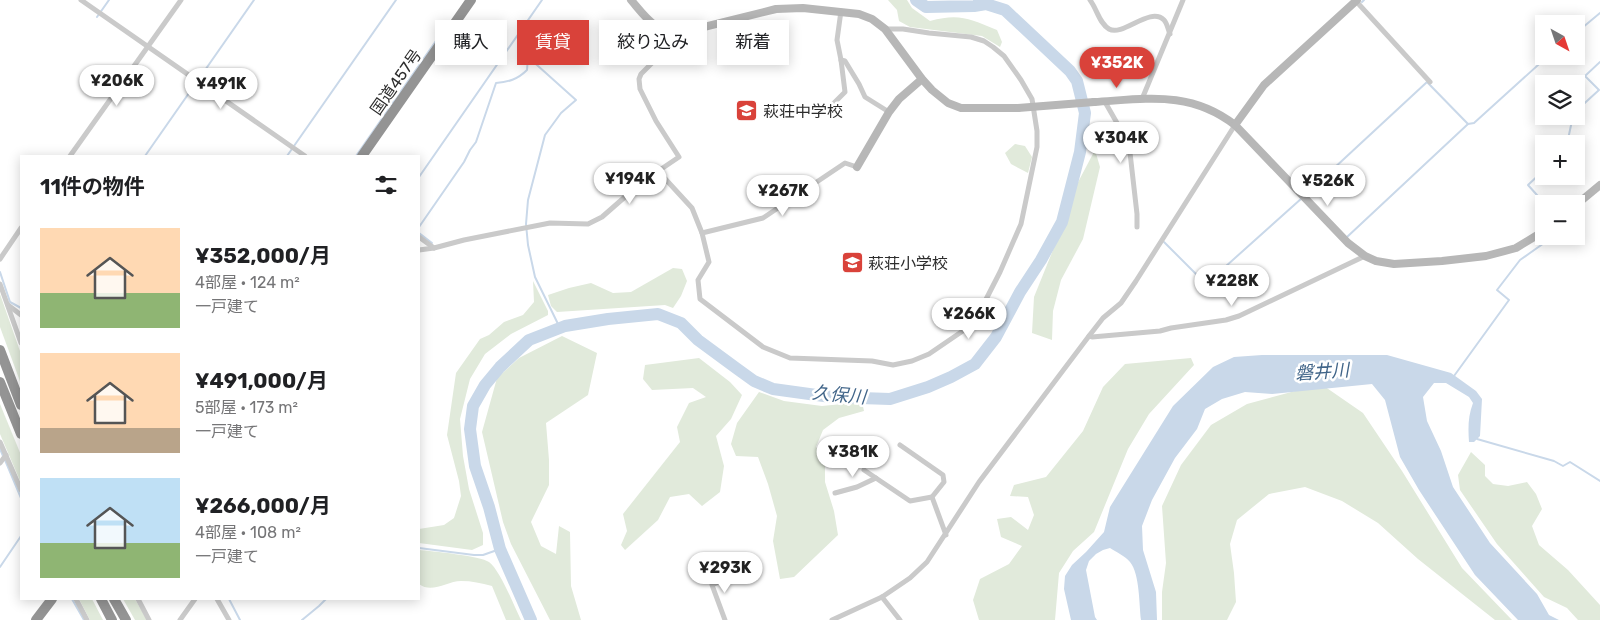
<!DOCTYPE html>
<html lang="ja">
<head>
<meta charset="utf-8">
<style>
  :root { --surface:#fff; --page:#f6f6f6; --text:#202124; --muted:#757577; --accent:#d9423a }
  body { margin:0; font-family:Rubik,"Noto Sans JP",sans-serif; background:var(--page); color:var(--text); height:100vh; display:flex; flex-direction:column; font-size:19px; white-space:nowrap }
  * { box-sizing:border-box; margin:0 }
  p { font-size:16px; color:var(--muted) }
  .icon { flex:none; width:28px; height:28px; fill:none; stroke:currentColor; stroke-width:2; stroke-linecap:round; stroke-linejoin:round }
  .map { position:relative; flex:1; overflow:hidden }
  .sheet { position:absolute; left:20px; top:155px; width:400px; height:445px; display:flex; flex-direction:column; background:var(--surface); border-radius:0px; box-shadow:0 2px 12px #0003 }
  .sheet>* { flex:none }
  .hud { position:absolute; left:435px; top:20px; width:475px; height:45px; display:flex; gap:10px }
  .needle { width:32px; rotate:140deg }
  .controls { position:absolute; left:1535px; top:15px; display:grid; gap:10px }
  .controls a { display:grid; place-items:center; width:50px; height:50px; border-radius:0px; background:var(--surface); box-shadow:0 2px 12px #0003; font-size:25px }
  .price { position:absolute; translate:-50% -42px; padding:0 11px; border-radius:18px; background:#fff; color:#222; font-size:16px; line-height:32px; filter:drop-shadow(0 1px 2px #0008) }
  .price::after { content:''; position:absolute; left:50%; top:30px; width:15px; height:11px; margin-left:-8px; background:inherit; clip-path:polygon(0 0,100% 0,50% 100%) }
  .price.on { background:var(--accent); color:#fff }
  ul { padding:0; list-style:none }
  li { display:flex; align-items:center; gap:15px; height:125px; padding:0 20px }
  li span { display:grid; place-items:center; flex:none; width:140px; height:100px; border-radius:0px; color:#555 }
  li>.icon { margin-inline-start:auto }
  span .icon { width:60px; height:60px; fill:#fffc; stroke-width:1 }
  li b { font-size:21px }
  h2 { display:flex; justify-content:space-between; align-items:center; height:60px; padding:0 20px; font-size:21px }
  .pill { padding:0 18px; border-radius:0px; background:var(--surface); box-shadow:0 2px 12px #0003; font-size:18px; line-height:45px }
  .pill.on { background:var(--accent); color:#fff }
  .map>svg:first-child { display:block }
  .green { fill:#e1eadb }
  .water { fill:#c9d8e9 }
  .lines { fill:none; stroke-linecap:round; stroke-linejoin:round }
  .stream { stroke:#c9d8e9; stroke-width:2 }
  .river { stroke:#c9d8e9; stroke-width:12 }
  .street { stroke:#cacaca; stroke-width:5 }
  .secondary { stroke:#b7b7b7; stroke-width:8 }
  .highway { stroke:#949494; stroke-width:10 }
  .secondary-bridge { stroke:#b7b7b7; stroke-width:8 }
  .labels { text-anchor:middle; dominant-baseline:central; stroke-width:5; stroke-linejoin:round; paint-order:stroke }
  .street-label { font-size:16px; fill:#2d2d2d; stroke:#fff }
  .poi-label { font-size:16px; fill:#2d2d2d; stroke:#fff; text-anchor:start }
  .water-label { font-size:18px; font-style:italic; fill:#416589; stroke:#fff }
</style>
</head>
<body>
<div class="map">
<svg width="1600" height="620" viewBox="0 0 1600 620">
  <rect width="100%" height="100%" fill="#fff"/>
  <g class="green">
    <path d="M888,0H907L912,8L930,21C960,13 969,19 997,30L1002,42L1000,47L982,36L910,27L899,21L897,10Z"/>
    <path d="M1015,144L1025,146L1032,157L1028,173L1011,164L1005,153Z"/>
    <path d="M1095,150L1100,167L1083,239L1061,280L1053,311L1052,340L1032,333L1034,297L1053,250L1076,186Z"/>
    <path d="M673,268L682,269L687,281L681,296L673,308L665,305L557,312L551,306L548,295L569,288L591,283L613,293L631,292Z"/>
    <path d="M533,281L548,311V315L511,334L485,354L470,379L460,419L463,456L469,489L483,533V545L472,550L419,543V529L444,525L454,518L461,496L459,481L447,435L456,373L480,339L489,335L504,322L523,315L534,302Z"/>
    <path d="M0,294L21,354V384L0,327Z"/>
    <path d="M562,336L597,353L588,395L546,423L549,460V485L531,522L541,546L556,554L559,526L570,532L571,586L581,620H550L511,544L503,522L482,432L497,378L519,358Z"/>
    <path d="M699,358L730,382L742,395L731,419L716,436L724,466L720,492L702,506L689,494L670,497L658,520L625,550L621,545L627,531L623,514L680,442L677,427L689,403L706,397L693,388L652,390L643,379L645,365Z"/>
    <path d="M1191,358L1194,365L1149,414L1128,449L1094,532L1073,551L1059,573L1055,620H979L973,600L980,579L1009,564L1022,546L1001,537L997,519L1011,517L1028,530L1034,515L1028,497L1010,496L1014,485L1046,477L1083,431L1103,387L1125,364Z"/>
    <path d="M1321,384L1363,413L1402,471L1462,568L1512,620H1495L1418,559L1378,523L1342,501L1305,487L1269,494L1237,520L1230,544L1234,573L1236,602L1227,620H1162V592L1166,563L1162,506L1181,465L1211,425L1247,404Z"/>
    <path d="M759,392L784,401L822,406L862,402L864,411L839,418L823,430L816,447L825,458V482L834,511L838,535L794,577L780,579L773,541L777,516L768,484L758,457L736,456L731,444L737,423Z"/>
    <path d="M0,404L21,455V483L0,434Z"/>
    <path d="M1471,452L1485,465V476L1493,484L1508,486L1527,482L1536,494L1542,509L1532,526L1539,545L1568,570L1600,605V620H1578L1567,608L1544,597L1497,544L1460,490L1458,475Z"/>
    <path d="M419,550C431,551 481,556 489,562C500,570 514,606 521,620H506L492,586C481,583 472,581 461,581C447,581 432,594 419,584Z"/>
    <path d="M79,599H92L103,620H90Z"/>
    <path d="M123,599H135L147,620H135Z"/>
  </g>
  <path class="water" d="M1262,355H1387L1451,373L1476,391L1482,399L1480,436L1474,442H1469C1468,428 1468,416 1473,403L1469,397L1446,383H1434L1423,397L1427,421L1441,451L1453,487L1490,543L1537,594L1549,615L1559,620H1518L1475,575L1419,490L1400,457L1385,400L1372,384L1272,394L1245,392L1222,399L1205,409L1197,429L1175,458L1152,500L1142,526L1143,550L1156,592L1157,620H1141C1139,605 1140,574 1130,562C1125,556 1116,552 1110,548L1103,550L1096,554L1089,561L1086,570L1095,617L1097,620H1071L1064,589L1065,576L1072,565L1086,552L1104,532L1110,507L1173,406L1213,367L1234,357Z"/>
  <g class="lines">
    <g class="stream">
      <path d="M1362,2L1364,0"/>
      <path d="M97,17L109,0"/>
      <path d="M1576,33L1600,13"/>
      <path d="M1576,111L1599,90L1585,76L1600,62"/>
      <path d="M1567,144L1573,116"/>
      <path d="M145,156L254,0"/>
      <path d="M287,156L396,0"/>
      <path d="M356,156L447,25"/>
      <path d="M1544,170L1528,185L1545,204"/>
      <path d="M419,177L542,0"/>
      <path d="M1305,195L1427,82L1468,124"/>
      <path d="M419,227L464,162L470,150L476,142L496,83C509,82 518,79 527,70L528,57L576,100L561,113L545,135L528,200L526,224L528,245L535,277L560,328"/>
      <path d="M419,233L432,243"/>
      <path d="M1347,237L1468,124L1474,123L1548,56"/>
      <path d="M1164,242L1206,284L1302,198"/>
      <path d="M0,272L10,302L21,308"/>
      <path d="M1454,376L1509,300L1497,290L1520,260L1554,236"/>
      <path d="M1477,437V439L1554,461L1563,466L1570,462L1600,481"/>
      <path d="M0,449L3,456"/>
      <path d="M5,460L21,498"/>
      <path d="M419,548L474,555H483L500,549"/>
      <path d="M0,567L21,536"/>
      <path d="M72,599L84,620"/>
      <path d="M229,599L240,620"/>
      <path d="M302,620L319,606L326,599"/>
    </g>
    <path class="river" d="M531,620L500,549L489,507L475,466L470,429L473,406L485,385L500,367L529,340L565,326L608,319L658,314L681,323L698,340L736,368L754,381L773,389L831,397L890,399L928,387L951,377L975,364L996,337L1020,292L1041,260L1062,222L1080,152L1085,113L1077,81L1070,71L1005,10L986,4L974,6L926,7L916,0"/>
    <g class="street">
      <path d="M81,0L305,156"/>
      <path d="M1090,0C1097,9 1099,23 1109,29C1123,37 1150,6 1164,20C1167,23 1168,29 1170,34"/>
      <path d="M1355,0L1430,82"/>
      <path d="M841,60L845,61L859,84L865,97L889,112"/>
      <path d="M1142,99L1183,0"/>
      <path d="M1105,102L1129,144L1137,214V227"/>
      <path d="M833,104L845,92L841,60L837,40L841,11"/>
      <path d="M70,156L181,0"/>
      <path d="M658,171L692,208L702,233L709,262L698,280L700,299L763,347L790,358L872,361L893,365L912,361L929,354L970,326L979,313L1000,272L1021,224L1037,147V131L1032,99L1021,80L1004,56L993,47L984,41L971,37L929,33L903,29H885"/>
      <path d="M702,233L763,218L845,163L857,167"/>
      <path d="M419,237L434,248"/>
      <path d="M419,250L434,248L464,240L550,223L588,224L602,217L642,182L679,157L656,121L640,89L639,79L641,74L657,58L672,38L674,32"/>
      <path d="M0,259L21,228"/>
      <path d="M0,284L21,343"/>
      <path d="M8,305L21,315"/>
      <path d="M1089,336L1092,337L1160,331L1171,328L1226,320L1239,316L1365,256"/>
      <path d="M0,442L21,490"/>
      <path d="M900,445L943,475L944,482L932,497L946,535"/>
      <path d="M0,463L6,455"/>
      <path d="M864,470L910,501L932,497"/>
      <path d="M835,493L857,487L876,478"/>
      <path d="M882,597L900,620"/>
      <path d="M76,599L87,620"/>
      <path d="M138,599L149,620"/>
      <path d="M217,599L229,620"/>
      <path d="M180,620L195,599"/>
      <path d="M725,620L712,585L738,573"/>
      <path d="M832,620L882,597L910,578L927,562L979,482L1089,336L1103,318L1121,303L1136,281L1235,125"/>
    </g>
    <g class="secondary">
      <path d="M631,0C648,20 655,33 684,32L776,9L803,8L859,14L872,19L885,29L922,79L932,90L948,103L961,108H1018"/>
      <path d="M1094,102C1146,99 1190,90 1235,125L1348,243L1365,256L1376,261L1394,264L1442,261L1486,256L1516,248L1544,231"/>
      <path d="M1235,125L1264,85L1357,0"/>
      <path d="M857,167L889,112L899,99L922,79"/>
      <path d="M1576,205L1600,185"/>
    </g>
    <g class="highway">
      <path d="M362,156L471,0"/>
      <path d="M0,350L21,405"/>
      <path d="M0,382L21,434"/>
      <path d="M101,599L112,620"/>
      <path d="M114,599L126,620"/>
      <path d="M36,620L52,599"/>
    </g>
    <path class="secondary-bridge" d="M1018,108L1094,102"/>
  </g>
  <defs>
    <symbol id="school-square" viewBox="-11 -11 22 22"><rect x="-9" y="-9" width="18" height="18" rx="4" fill="#d9423a" stroke="#fff"/><path d="M0-5L7-2L0 1L-7-2ZM-4 1L0 2.5L4 1V4Q0 6-4 4Z" fill="#fff"/></symbol>
  </defs>
  <g fill-rule="evenodd">
    <use href="#school-square" x="734" y="98" width="25" height="25"/>
    <use href="#school-square" x="840" y="250" width="25" height="25"/>
  </g>
  <g class="labels">
    <g class="street-label">
      <text transform="translate(396 82) rotate(-55)">国道457号</text>
    </g>
    <g class="poi-label">
      <text x="763" y="111">萩荘中学校</text>
      <text x="868" y="263">萩荘小学校</text>
    </g>
    <g class="water-label">
      <text transform="translate(1322 372) rotate(-4)">磐井川</text>
      <text transform="translate(839 395) rotate(5)">久保川</text>
    </g>
  </g>
</svg>
<div class="controls">
<a><svg class="needle" viewBox="-14 -14 28 28"><path d="M0-13l5 13h-10z" fill="#e53935"/><path d="M0 13l5-13h-10z" fill="#757577"/></svg></a>
<a><svg class="icon" aria-label="layers" viewBox="0 0 24 24"><path d="M12 4l9 5-9 5-9-5zM3 14l9 5 9-5"/></svg></a>
<a>+</a>
<a>−</a>
</div>
<b class="price on" style="left:1117px;top:89px">¥352K</b>
<b class="price" style="left:117px;top:107px">¥206K</b>
<b class="price" style="left:221px;top:110px">¥491K</b>
<b class="price" style="left:1121px;top:164px">¥304K</b>
<b class="price" style="left:630px;top:205px">¥194K</b>
<b class="price" style="left:1328px;top:207px">¥526K</b>
<b class="price" style="left:783px;top:217px">¥267K</b>
<b class="price" style="left:1232px;top:307px">¥228K</b>
<b class="price" style="left:969px;top:340px">¥266K</b>
<b class="price" style="left:853px;top:478px">¥381K</b>
<b class="price" style="left:725px;top:594px">¥293K</b>
<div class="hud">
<a class="pill">購入</a>
<a class="pill on">賃貸</a>
<a class="pill">絞り込み</a>
<a class="pill">新着</a>
</div>
<section class="sheet">
<h2>11件の物件<svg class="icon" aria-label="filters" viewBox="0 0 24 24"><path d="M4 7h16M4 17h16"/><circle cx="9" cy="7" r="2"/><circle cx="15" cy="17" r="2"/></svg></h2>
<ul>
<li><span style="background:linear-gradient(#ffd9b3 65%,#8fb573 0)"><svg class="icon" aria-label="home" viewBox="0 0 24 24"><path d="M3 11l9-7 9 7M6 9v11h12V9"/></svg></span><div><b>¥352,000/月</b><p>4部屋 · 124 m²</p><p>一戸建て</p></div></li>
<li><span style="background:linear-gradient(#ffd9b3 75%,#b9a48a 0)"><svg class="icon" aria-label="home" viewBox="0 0 24 24"><path d="M3 11l9-7 9 7M6 9v11h12V9"/></svg></span><div><b>¥491,000/月</b><p>5部屋 · 173 m²</p><p>一戸建て</p></div></li>
<li><span style="background:linear-gradient(#bfe0f5 65%,#8fb573 0)"><svg class="icon" aria-label="home" viewBox="0 0 24 24"><path d="M3 11l9-7 9 7M6 9v11h12V9"/></svg></span><div><b>¥266,000/月</b><p>4部屋 · 108 m²</p><p>一戸建て</p></div></li>
</ul>
</section>
</div>
</body>
</html>
